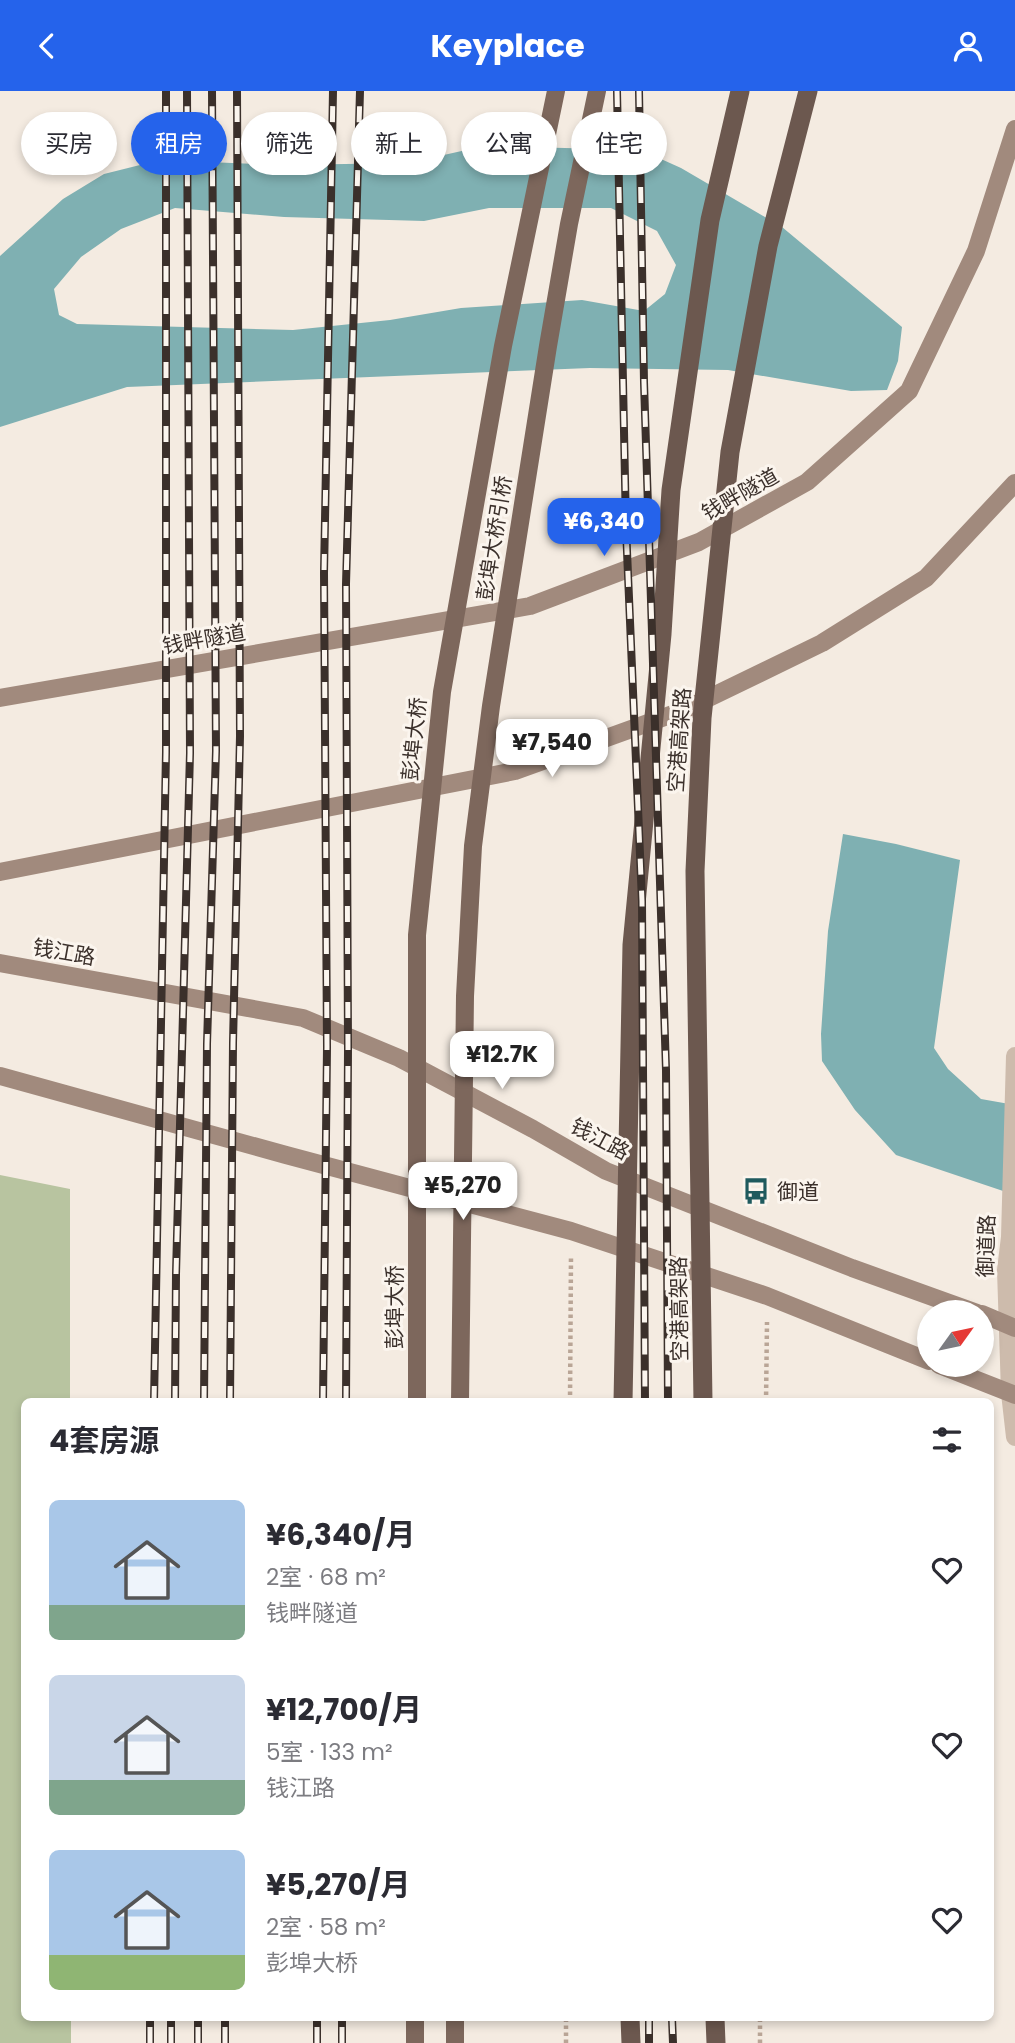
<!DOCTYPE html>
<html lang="zh">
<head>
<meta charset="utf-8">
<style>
  :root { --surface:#fff; --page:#f2f2f3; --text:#2b2b33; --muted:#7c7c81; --accent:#2563eb }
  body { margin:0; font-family:Poppins,"Noto Sans SC",sans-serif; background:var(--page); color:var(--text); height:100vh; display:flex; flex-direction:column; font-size:26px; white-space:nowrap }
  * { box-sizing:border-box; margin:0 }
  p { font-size:23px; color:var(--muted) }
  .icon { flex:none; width:38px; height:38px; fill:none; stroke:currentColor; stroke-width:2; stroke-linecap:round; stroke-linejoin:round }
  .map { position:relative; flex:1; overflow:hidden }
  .sheet { position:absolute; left:21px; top:1307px; width:973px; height:623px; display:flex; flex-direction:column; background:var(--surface); border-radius:10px; box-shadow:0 4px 10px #0003 }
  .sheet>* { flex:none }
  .hud { position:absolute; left:21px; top:21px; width:973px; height:63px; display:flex; gap:14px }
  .needle { width:46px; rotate:57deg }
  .fabs { position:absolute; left:917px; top:1209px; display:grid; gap:14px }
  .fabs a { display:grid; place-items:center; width:77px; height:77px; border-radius:50%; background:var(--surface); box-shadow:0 4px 10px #0003; font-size:35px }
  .price { position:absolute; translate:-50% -60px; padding:0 16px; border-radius:14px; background:#fff; color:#222; font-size:23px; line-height:46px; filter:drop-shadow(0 2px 4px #0008) }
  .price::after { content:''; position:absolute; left:50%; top:42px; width:21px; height:16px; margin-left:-10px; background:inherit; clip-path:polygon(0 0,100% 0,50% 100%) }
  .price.active { background:var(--accent); color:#fff }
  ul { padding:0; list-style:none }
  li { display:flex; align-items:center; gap:21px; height:175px; padding:0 28px }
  li span { display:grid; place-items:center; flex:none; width:196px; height:140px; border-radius:10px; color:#555 }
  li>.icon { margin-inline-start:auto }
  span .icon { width:84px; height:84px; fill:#fffc; stroke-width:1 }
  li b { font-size:30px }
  h2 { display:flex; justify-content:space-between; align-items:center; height:84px; padding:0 28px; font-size:30px }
  .tag { padding:0 24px; border-radius:32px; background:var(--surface); box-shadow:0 4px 10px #0003; font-size:24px; line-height:63px }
  .tag.active { background:var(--accent); color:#fff }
  header { display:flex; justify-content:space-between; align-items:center; height:91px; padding:0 28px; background:var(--accent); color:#fff; font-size:32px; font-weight:700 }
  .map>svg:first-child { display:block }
  .green { fill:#b8c4a0 }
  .water { fill:#7fb0b2; fill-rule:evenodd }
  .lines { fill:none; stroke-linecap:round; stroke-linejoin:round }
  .path { stroke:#b9a596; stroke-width:4.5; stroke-dasharray:3.5 3.5; stroke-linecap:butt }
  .minor { stroke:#cdbbac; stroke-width:18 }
  .secondary { stroke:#a18a7d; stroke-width:18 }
  .primary { stroke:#7d675c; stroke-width:18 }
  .trunk { stroke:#6c584f; stroke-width:19 }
  .rail-casing { stroke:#3b302b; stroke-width:8 }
  .rail { stroke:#fbf5ee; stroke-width:5; stroke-dasharray:16; stroke-linecap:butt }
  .labels { text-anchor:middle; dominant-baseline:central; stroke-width:6; stroke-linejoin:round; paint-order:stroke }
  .street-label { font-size:21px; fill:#3b302b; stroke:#fbf5ee }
  .poi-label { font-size:21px; fill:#3b302b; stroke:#fbf5ee; text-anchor:start }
</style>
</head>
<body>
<header><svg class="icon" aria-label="back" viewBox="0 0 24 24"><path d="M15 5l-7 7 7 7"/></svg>Keyplace<svg class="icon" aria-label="person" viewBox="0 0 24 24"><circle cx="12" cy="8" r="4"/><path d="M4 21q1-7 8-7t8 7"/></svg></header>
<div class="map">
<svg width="1015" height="1952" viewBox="0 0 1015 1952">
  <rect width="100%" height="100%" fill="#f4ebe1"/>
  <path class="green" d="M0,1084L70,1098V1311H24V1927H71V1952H0Z"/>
  <g class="water">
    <path d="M484,55L641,59L681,77L782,136L902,236L898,270L887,299L851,300L728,279L590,277L127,296L0,336V165L63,108L104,83L160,69L282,74L408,72ZM175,117L284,126L424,130L489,117H611L657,140L676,174L665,203L644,220L582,209L461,217L390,229L293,239L77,233L59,224L54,198L81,166L121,138Z"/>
    <path d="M843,743L896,753L960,769L934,957L948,978L981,1008L1015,1014V1104L896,1064L855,1019L822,970L821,943L828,840Z"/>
  </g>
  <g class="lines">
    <g class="path">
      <path d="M570,1311L571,1165"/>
      <path d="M766,1311L767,1231"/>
      <path d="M566,1952V1927"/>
      <path d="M760,1952V1927"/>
    </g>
    <path class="minor" d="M1015,965L1010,1146L1006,1179L1010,1302L1015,1346"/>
    <g class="secondary">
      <path d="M0,607L530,515L699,451L807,391L909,300L976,160L1015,38"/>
      <path d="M0,781L515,680L684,619L822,552L926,487L1015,392"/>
      <path d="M0,872L303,927L399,967L533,1038L606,1080L852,1177L977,1222"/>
      <path d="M0,985L286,1064L571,1140L767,1205L929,1270"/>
      <path d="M982,1223L1015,1237"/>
      <path d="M939,1274L1015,1304"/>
    </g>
    <g class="primary">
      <path d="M417,1311V844L442,601L503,255L556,0"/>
      <path d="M460,1311L465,905L473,755L491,615L548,255L569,133L597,0"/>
      <path d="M455,1927V1952"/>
      <path d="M415,1952V1927"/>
    </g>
    <g class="trunk">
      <path d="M623,1311L632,854L662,543L671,399L710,129L740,0"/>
      <path d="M703,1311L695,780L702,627L730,361L768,155L808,0"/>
      <path d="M630,1927L631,1952"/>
      <path d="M715,1927L716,1952"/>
    </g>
    <defs>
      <g id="rail">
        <path d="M617,0L626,437L642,810L645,1311"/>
        <path d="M639,0L644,291L666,979L668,1311"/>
        <path d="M154,1311L166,661V0"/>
        <path d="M175,1311L176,1183L190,662L187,0"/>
        <path d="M204,1311L207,953L216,660L212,0"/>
        <path d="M230,1311L233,952L240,645L237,0"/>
        <path d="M323,1311L327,956L324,482L333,0"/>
        <path d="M346,1311L348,958L346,493L360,0"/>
        <path d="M649,1927V1952"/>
        <path d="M672,1927L673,1952"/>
        <path d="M150,1952V1927"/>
        <path d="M171,1952V1927"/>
        <path d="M198,1952V1927"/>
        <path d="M225,1952V1927"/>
        <path d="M317,1952V1927"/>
        <path d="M342,1952V1927"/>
      </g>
    </defs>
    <use href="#rail" class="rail-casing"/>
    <use href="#rail" class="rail"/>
  </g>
  <defs>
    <symbol id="bus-bare" viewBox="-9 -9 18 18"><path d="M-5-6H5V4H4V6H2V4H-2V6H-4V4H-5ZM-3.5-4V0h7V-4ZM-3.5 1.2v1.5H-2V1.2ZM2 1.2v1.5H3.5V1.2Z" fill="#1f5a5e" stroke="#fbf5ee" stroke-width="2.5" paint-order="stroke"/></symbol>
  </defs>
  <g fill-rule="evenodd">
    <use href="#bus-bare" x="737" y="1081" width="38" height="38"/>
  </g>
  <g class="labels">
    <g class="street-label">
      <text transform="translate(740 403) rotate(-29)">钱畔隧道</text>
      <text transform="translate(494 447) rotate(-81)">彭埠大桥引桥</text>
      <text transform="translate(204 548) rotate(-10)">钱畔隧道</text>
      <text transform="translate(414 648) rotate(-84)">彭埠大桥</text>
      <text transform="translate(679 649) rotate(-86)">空港高架路</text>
      <text transform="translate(64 861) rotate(10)">钱江路</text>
      <text transform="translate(600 1048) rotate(28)">钱江路</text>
      <text transform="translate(986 1155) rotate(-88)">御道路</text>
      <text transform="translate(394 1216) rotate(-90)">彭埠大桥</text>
      <text transform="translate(679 1218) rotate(-91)">空港高架路</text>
    </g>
    <g class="poi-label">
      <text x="777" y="1100">御道</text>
    </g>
  </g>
</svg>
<div class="fabs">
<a><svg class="needle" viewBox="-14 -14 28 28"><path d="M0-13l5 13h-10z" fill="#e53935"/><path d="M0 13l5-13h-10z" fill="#7c7c81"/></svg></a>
</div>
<b class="price active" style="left:604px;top:467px">¥6,340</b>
<b class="price" style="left:552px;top:688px">¥7,540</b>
<b class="price" style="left:502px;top:1000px">¥12.7K</b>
<b class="price" style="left:463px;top:1131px">¥5,270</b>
<div class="hud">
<a class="tag">买房</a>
<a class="tag active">租房</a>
<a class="tag">筛选</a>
<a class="tag">新上</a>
<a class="tag">公寓</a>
<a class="tag">住宅</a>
</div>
<section class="sheet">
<h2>4套房源<svg class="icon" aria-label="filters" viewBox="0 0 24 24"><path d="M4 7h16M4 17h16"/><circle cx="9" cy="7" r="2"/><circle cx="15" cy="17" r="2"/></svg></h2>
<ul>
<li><span style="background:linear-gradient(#a9c7e8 75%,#7fa58c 0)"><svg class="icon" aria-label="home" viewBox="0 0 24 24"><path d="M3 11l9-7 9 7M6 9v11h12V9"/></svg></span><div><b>¥6,340/月</b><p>2室 · 68 m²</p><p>钱畔隧道</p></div><svg class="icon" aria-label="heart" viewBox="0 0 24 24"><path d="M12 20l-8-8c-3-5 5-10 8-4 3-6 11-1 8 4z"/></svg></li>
<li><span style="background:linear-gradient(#c9d6e8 75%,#7fa58c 0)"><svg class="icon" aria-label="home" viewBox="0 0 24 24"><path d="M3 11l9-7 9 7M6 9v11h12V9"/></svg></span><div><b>¥12,700/月</b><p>5室 · 133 m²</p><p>钱江路</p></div><svg class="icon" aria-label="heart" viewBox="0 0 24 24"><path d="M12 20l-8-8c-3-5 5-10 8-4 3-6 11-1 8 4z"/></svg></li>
<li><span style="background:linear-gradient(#a9c7e8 75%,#8fb573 0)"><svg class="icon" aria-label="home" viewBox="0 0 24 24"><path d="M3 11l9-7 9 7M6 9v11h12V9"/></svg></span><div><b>¥5,270/月</b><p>2室 · 58 m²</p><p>彭埠大桥</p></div><svg class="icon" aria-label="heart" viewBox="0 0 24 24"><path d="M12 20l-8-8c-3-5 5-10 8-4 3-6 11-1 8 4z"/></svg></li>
</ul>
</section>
</div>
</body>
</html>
